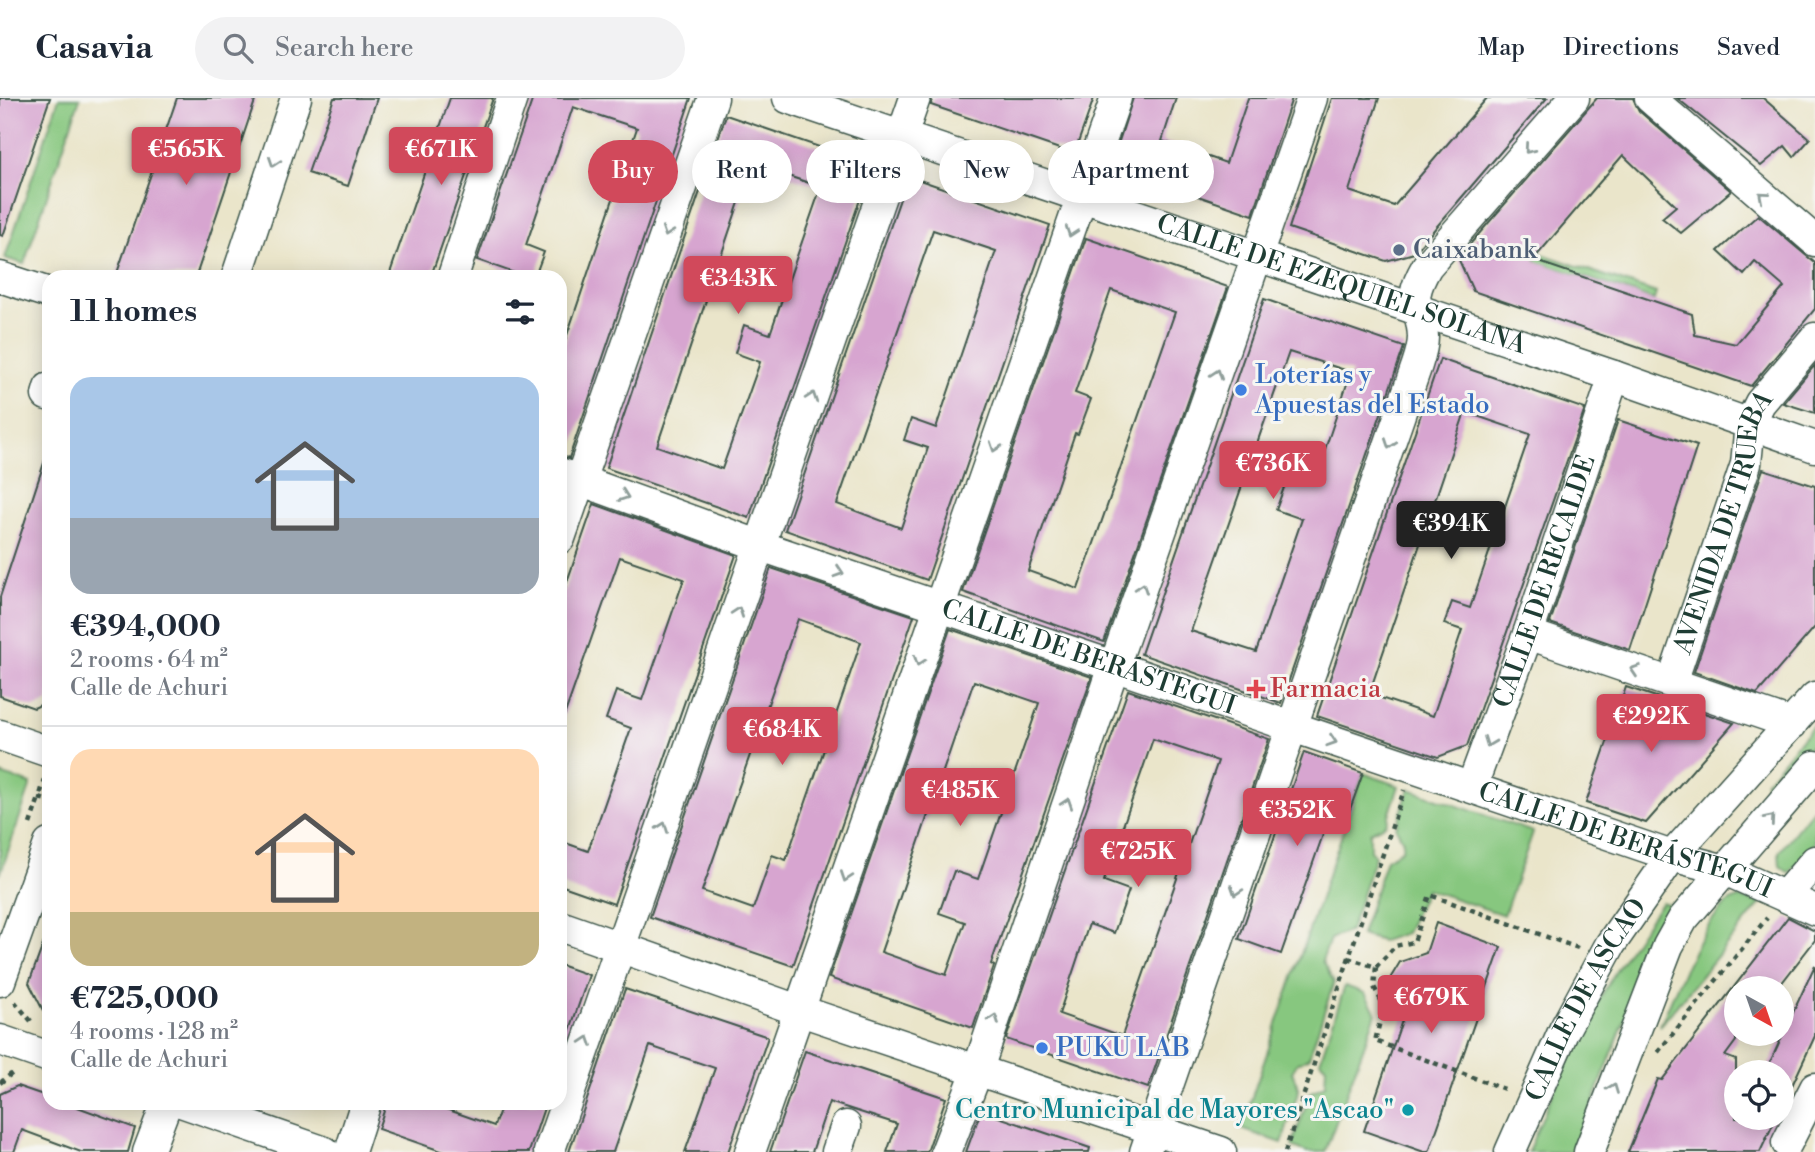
<!DOCTYPE html>
<html lang="en">
<head>
<meta charset="utf-8">
<style>
  :root { --surface:#fff; --page:#f2f2f3; --text:#1f2937; --muted:#747a83; --line:#e0e1e3; --accent:#d1495b }
  body { margin:0; font-family:"Libre Bodoni",serif; background:var(--page); color:var(--text); height:100vh; display:flex; flex-direction:column; font-size:26px; white-space:nowrap }
  * { box-sizing:border-box; margin:0 }
  p { font-size:23px; color:var(--muted) }
  .icon { flex:none; width:38px; height:38px; fill:none; stroke:currentColor; stroke-width:2; stroke-linecap:round; stroke-linejoin:round }
  .map { position:relative; flex:1; overflow:hidden }
  .panel { position:absolute; left:42px; top:172px; width:525px; height:840px; display:flex; flex-direction:column; background:var(--surface); border-radius:21px; box-shadow:0 4px 18px #0003 }
  .panel>* { flex:none }
  .banner { position:absolute; left:588px; top:42px; width:665px; height:63px; display:flex; gap:14px }
  .needle { width:46px; rotate:140deg }
  .controls { position:absolute; left:1724px; top:878px; display:grid; gap:14px }
  .controls a { display:grid; place-items:center; width:70px; height:70px; border-radius:50%; background:var(--surface); box-shadow:0 4px 18px #0003; font-size:35px }
  .price { position:absolute; translate:-50% -60px; padding:0 16px; border-radius:7px; background:var(--accent); color:#fff; font-size:23px; line-height:46px; filter:drop-shadow(0 2px 4px #0008) }
  .price::after { content:''; position:absolute; left:50%; top:42px; width:21px; height:16px; margin-left:-10px; background:inherit; clip-path:polygon(0 0,100% 0,50% 100%) }
  .price.on { background:#222; color:#fff }
  ul { padding:0; list-style:none }
  li { display:grid; align-content:center; gap:14px; height:371px; padding:0 28px }
  li+li { border-top:2px solid var(--line) }
  li span { display:grid; place-items:center; height:217px; border-radius:21px; color:#555 }
  li>.icon { margin-inline-start:auto }
  span .icon { width:126px; height:126px; fill:#fffc; stroke-width:1 }
  li b { font-size:30px }
  h2 { display:flex; justify-content:space-between; align-items:center; height:84px; padding:0 28px; font-size:30px }
  .chip { padding:0 24px; border-radius:32px; background:var(--surface); box-shadow:0 4px 18px #0003; font-size:24px; line-height:63px }
  .chip.on { background:var(--accent); color:#fff }
  header { display:flex; align-items:center; gap:42px; box-sizing:border-box; height:98px; padding:0 35px; background:var(--surface); border-bottom:2px solid var(--line) }
  header strong { font-size:33px }
  nav { display:flex; gap:38px; margin-inline-start:auto; font-size:24px }
  .search { width:490px; height:63px; background:var(--page); display:flex; align-items:center; gap:18px; box-sizing:border-box; padding:0 24px; border-radius:38px; color:var(--muted); font-size:26px }
  .map>svg:first-child { display:block }
  .green { fill:#87c77f; stroke:#53825a; stroke-width:2 }
  .building { fill:#d7a5d0; fill-rule:evenodd }
  .lines { fill:none; stroke-linecap:round; stroke-linejoin:round }
  .minor-casing { stroke:#3d564a; stroke-width:33 }
  .path { stroke:#3d564a; stroke-width:4.5; stroke-dasharray:5 5; stroke-linecap:butt }
  .minor { stroke:#fff; stroke-width:30 }
  .oneway { stroke:#8f9e9a }
  .service-dot { fill:#5c6f8a; stroke:#f6f6f2; stroke-width:2.5 }
  .shop-dot { fill:#3f7fe0; stroke:#f6f6f2; stroke-width:2.5 }
  .health-dot { fill:#e0444e; stroke:#f6f6f2; stroke-width:2.5 }
  .culture-dot { fill:#0f9aa8; stroke:#f6f6f2; stroke-width:2.5 }
  .labels { text-anchor:middle; dominant-baseline:central; stroke-width:6; stroke-linejoin:round; paint-order:stroke }
  .service-label { font-size:26px; fill:#4e5e75; stroke:#f6f6f2; text-anchor:start }
  .street-label { font-size:26px; fill:#1f3d34; stroke:#f6f6f2 }
  .shop-label { font-size:26px; fill:#366cbe; stroke:#f6f6f2; text-anchor:start }
  .health-label { font-size:26px; fill:#be3a42; stroke:#f6f6f2; text-anchor:start }
  .culture-label { font-size:26px; fill:#0d838f; stroke:#f6f6f2; text-anchor:end }
</style>
</head>
<body>
<header>
<strong>Casavia</strong>
<div class="search"><svg class="icon" aria-label="search" viewBox="0 0 24 24"><circle cx="10" cy="10" r="6"/><path d="M15 15l6 6"/></svg>Search here</div>
<nav><a>Map</a><a>Directions</a><a>Saved</a></nav>
</header>
<div class="map">
<svg width="1815" height="1054" viewBox="0 0 1815 1054">
  <rect width="100%" height="100%" fill="#f6f6f2"/>
  <filter id="ink" filterUnits="userSpaceOnUse"><feTurbulence type="fractalNoise" baseFrequency=".0143" numOctaves="2"/><feDisplacementMap in="SourceGraphic" scale="14" xChannelSelector="R" yChannelSelector="G"/><feConvolveMatrix kernelMatrix="1 2 1 2 8 2 1 2 1" color-interpolation-filters="sRGB"/></filter>
  <filter id="wash" filterUnits="userSpaceOnUse"><feTurbulence type="fractalNoise" baseFrequency=".00686" numOctaves="4" result="noise"/><feDisplacementMap in="SourceGraphic" scale="28" xChannelSelector="R" yChannelSelector="G"/><feGaussianBlur stdDeviation="1.57" result="paint"/><feColorMatrix in="noise" values="0 0 0 0 0 0 0 0 0 0 0 0 0 0 0 0 0 1.4 0 .05"/><feComposite in="paint" operator="in"/></filter>
  <g filter="url(#wash)">
    <rect width="100%" height="100%" fill="#eae5ca"/>
    <g class="green">
      <path d="M59,0H80L24,166L5,160Z"/>
      <path d="M1539,155L1656,195L1654,202L1537,164L1534,160Z"/>
      <path d="M1815,625V643L1765,701V684Z"/>
      <path d="M1363,675L1399,688L1386,726L1370,734V752L1375,758L1350,833L1330,841L1322,863L1334,884L1309,959L1297,966L1292,974L1299,991L1282,1045L1241,1031Z"/>
      <path d="M0,676L31,686L0,777Z"/>
      <path d="M1409,691L1533,734L1504,817L1426,791L1406,835L1382,843L1361,837L1386,761L1402,752L1403,743L1396,730Z"/>
      <path d="M1815,709V745L1789,775L1780,768L1779,754Z"/>
      <path d="M1738,800L1761,805L1660,928C1673,899 1707,807 1738,800Z"/>
      <path d="M1662,804L1676,810L1649,859L1574,1054H1528C1566,960 1602,886 1662,804Z"/>
      <path d="M1345,888L1365,895L1376,915L1325,1054H1307L1292,1048L1310,995L1325,987L1326,969L1320,963Z"/>
    </g>
    <g id="blocks">
      <g class="building">
        <path d="M0,0H50L3,138L0,137Z"/>
        <path d="M177,0H256L196,178H116Z"/>
        <path d="M334,0H377L348,88L308,75Z"/>
        <path d="M450,0H493L431,178H389Z"/>
        <path d="M533,0H691L569,360L560,358V258L637,30L573,9L526,147L544,154L535,178H523L477,162Z"/>
        <path d="M932,0H1094L1074,56L931,7Z"/>
        <path d="M1133,0H1176L1162,43L1226,65L1248,0H1292L1253,117L1111,68Z"/>
        <path d="M1332,0H1379L1349,93L1394,108L1487,0H1547L1414,155L1386,163L1289,130Z"/>
        <path d="M1597,0H1633L1639,13L1731,93L1681,135L1662,120L1676,108L1623,57L1533,162L1692,216L1695,237L1736,246L1784,189L1755,164L1744,177L1718,153L1758,117L1815,165V211L1751,288L1473,193L1458,160Z"/>
        <path d="M1677,0H1763L1810,41L1794,59L1785,48L1761,68Z"/>
        <path d="M726,17L872,67L749,420L606,370ZM752,66L821,89L770,236L744,227L735,255L760,264L722,371L657,348Z"/>
        <path d="M908,78L1050,127L927,482L785,432ZM933,132L996,153L936,330L911,321L904,342L928,350L901,430L837,406Z"/>
        <path d="M1086,140L1228,189L1104,544L963,494ZM1111,192L1175,214L1078,491L1028,473L1075,335L1078,336L1091,301L1075,295Z"/>
        <path d="M1264,201L1404,249L1281,605L1141,556ZM1289,254L1351,274L1316,378L1291,370L1276,412L1302,421L1256,554L1191,533Z"/>
        <path d="M1440,261L1585,311L1467,648L1438,659L1317,618ZM1465,314L1530,336L1470,510L1452,504L1444,526L1462,532L1433,618L1369,596Z"/>
        <path d="M1815,267V315L1783,305Z"/>
        <path d="M1618,322L1697,348L1630,552L1550,525Z"/>
        <path d="M45,362H49V603L34,610L0,598V499Z"/>
        <path d="M1763,371L1815,388V529L1757,596L1694,574Z"/>
        <path d="M594,406L736,457L614,806L560,787V743L588,753L631,630L606,621L616,593L642,602L684,481L620,459L563,621L560,620V504Z"/>
        <path d="M771,470L914,518L793,868L650,819ZM798,521L861,544L786,762L772,757L753,811L702,793Z"/>
        <path d="M950,531L1092,579L991,866L994,868L973,930L829,880ZM974,583L1039,605L978,781L954,773L939,815L965,824L946,877L881,854Z"/>
        <path d="M1626,589L1734,625L1646,725L1586,705Z"/>
        <path d="M1128,592L1269,641L1148,990L1006,941ZM1153,641L1218,663L1122,938L1059,916L1089,826L1114,835L1129,792L1104,783Z"/>
        <path d="M1304,654L1363,675L1348,717L1332,711L1281,856L1239,841Z"/>
        <path d="M1788,819L1815,833V842L1777,891H1736V943L1725,958L1736,962V1020H1776L1760,1054H1628L1658,981L1662,982Z"/>
        <path d="M1436,825L1501,849L1429,1054H1424L1364,1033L1407,908L1392,893L1391,879L1400,864L1426,855Z"/>
        <path d="M47,836L49,837V924L29,885Z"/>
        <path d="M560,867L589,877L563,952H560Z"/>
        <path d="M1815,867V938L1782,1009V975H1765Z"/>
        <path d="M625,891L768,939L728,1054H685L715,970L650,948L613,1054H569Z"/>
        <path d="M805,953L946,1000L927,1054H887L897,1026L829,1004L812,1054H770Z"/>
        <path d="M17,988L49,999V1004H64L135,1030L128,1054H81L22,1032L14,1054H0V996Z"/>
        <path d="M387,1004H426L494,1028L503,1004H546L529,1054H444L378,1031Z"/>
        <path d="M981,1013L1090,1050L1089,1054H966Z"/>
      </g>
    </g>
  </g>
  <g filter="url(#ink)">
    <use href="#blocks" fill-opacity="0" stroke="#3d564a" stroke-width="2"/>
    <g class="lines">
      <defs>
        <g id="minor">
          <path id="s1" d="M788,0L1614,278L1815,349"/>
          <path d="M1650,0L1815,143"/>
          <path d="M237,178L296,0"/>
          <path d="M453,178L512,0"/>
          <path d="M0,179L49,195"/>
          <path d="M47,297L49,290"/>
          <path id="s2" d="M560,375L761,448L1672,758L1725,772L1815,812"/>
          <path d="M560,440L713,0"/>
          <path d="M1528,536L1792,626"/>
          <path id="s3" d="M1672,584L1746,366L1750,325L1760,305L1815,240"/>
          <path d="M0,637L49,654"/>
          <path id="s4" d="M1472,688L1528,536L1614,278"/>
          <path d="M1785,798L1815,763"/>
          <path d="M560,828L798,912L1221,1054"/>
          <path d="M0,883L49,746"/>
          <path d="M0,942L49,959"/>
          <path d="M181,1004L325,1054"/>
          <path d="M1787,1045L1815,990"/>
          <path d="M148,1054L167,1004"/>
          <path d="M350,1054L366,1004"/>
          <path d="M549,1054L915,0"/>
          <path d="M750,1054L1116,0"/>
          <path d="M837,1054L846,1028"/>
          <path d="M946,1054L978,971L1109,583L1312,0"/>
          <path d="M1145,1054L1417,267C1420,258 1423,249 1423,239C1422,204 1404,208 1427,168L1574,0"/>
          <path id="s5" d="M1510,1054L1564,932L1610,847L1672,758L1815,599"/>
          <path d="M1589,1054L1668,848L1683,821L1815,668"/>
        </g>
      </defs>
      <use href="#minor" class="minor-casing"/>
      <g class="path">
        <path d="M45,681L39,700L49,703"/>
        <path d="M30,726L39,700"/>
        <path d="M1348,860L1376,869L1374,889L1384,908L1375,943L1507,992"/>
        <path d="M1376,869L1395,848L1414,844L1430,797L1578,850"/>
        <path d="M15,904L31,923"/>
        <path d="M1658,954L1767,820"/>
        <path d="M0,985L15,973"/>
        <path d="M1285,1054L1404,692"/>
      </g>
      <use href="#minor" class="minor"/>
    </g>
    <defs><path id="oneway-chevron" d="M-2-3.5L2.5 0L-2 3.5" fill="none" stroke-width="1.6" stroke-linecap="round" stroke-linejoin="round" transform="scale(1.75)"/></defs>
    <g class="oneway">
      <use href="#oneway-chevron" transform="translate(1529 51) rotate(131)"/>
      <use href="#oneway-chevron" transform="translate(274 64) rotate(109)"/>
      <use href="#oneway-chevron" transform="translate(1763 98) rotate(-139)"/>
      <use href="#oneway-chevron" transform="translate(667 134) rotate(109)"/>
      <use href="#oneway-chevron" transform="translate(1071 134) rotate(109)"/>
      <use href="#oneway-chevron" transform="translate(1217 276) rotate(-71)"/>
      <use href="#oneway-chevron" transform="translate(812 299) rotate(-71)"/>
      <use href="#oneway-chevron" transform="translate(1390 346) rotate(109)"/>
      <use href="#oneway-chevron" transform="translate(995 349) rotate(109)"/>
      <use href="#oneway-chevron" transform="translate(624 398) rotate(20)"/>
      <use href="#oneway-chevron" transform="translate(839 474) rotate(18)"/>
      <use href="#oneway-chevron" transform="translate(1142 490) rotate(-71)"/>
      <use href="#oneway-chevron" transform="translate(738 514) rotate(-71)"/>
      <use href="#oneway-chevron" transform="translate(919 563) rotate(109)"/>
      <use href="#oneway-chevron" transform="translate(1635 572) rotate(-162)"/>
      <use href="#oneway-chevron" transform="translate(1332 643) rotate(18)"/>
      <use href="#oneway-chevron" transform="translate(1489 644) rotate(111)"/>
      <use href="#oneway-chevron" transform="translate(1067 705) rotate(-71)"/>
      <use href="#oneway-chevron" transform="translate(1770 721) rotate(-49)"/>
      <use href="#oneway-chevron" transform="translate(663 729) rotate(-70)"/>
      <use href="#oneway-chevron" transform="translate(846 779) rotate(109)"/>
      <use href="#oneway-chevron" transform="translate(1236 793) rotate(109)"/>
      <use href="#oneway-chevron" transform="translate(994 921) rotate(-71)"/>
      <use href="#oneway-chevron" transform="translate(587 943) rotate(-71)"/>
      <use href="#oneway-chevron" transform="translate(1613 990) rotate(-69)"/>
    </g>
  </g>
  <circle class="service-dot" cx="1399" cy="152" r="7"/>
  <g class="shop-dot">
    <circle cx="1241" cy="292" r="7"/>
    <circle cx="1042" cy="950" r="7"/>
  </g>
  <path class="health-dot" d="M1252.5 580.5h7v7h7v7h-7v7h-7v-7h-7v-7h7z"/>
  <circle class="culture-dot" cx="1408" cy="1012" r="7"/>
  <g class="labels">
    <g class="service-label">
      <text x="1413" y="152">Caixabank</text>
    </g>
    <g class="street-label">
      <text stroke="none"><textPath href="#s1" startOffset="584">CALLE DE EZEQUIEL SOLANA</textPath></text>
      <text stroke="none"><textPath href="#s3" startOffset="168">AVENIDA DE TRUEBA</textPath></text>
      <text stroke="none"><textPath href="#s4" startOffset="217">CALLE DE RECALDE</textPath></text>
      <text stroke="none"><textPath href="#s2" startOffset="560">CALLE DE BERÁSTEGUI</textPath></text>
      <text stroke="none"><textPath href="#s2" startOffset="1127">CALLE DE BERÁSTEGUI</textPath></text>
      <text stroke="none"><textPath href="#s5" startOffset="170">CALLE DE ASCAO</textPath></text>
    </g>
    <g class="shop-label">
      <text x="1255" y="277">Loterías y<tspan x="1255" dy="30">Apuestas del Estado</tspan></text>
      <text x="1056" y="950">PUKU LAB</text>
    </g>
    <g class="health-label">
      <text x="1270" y="591">Farmacia</text>
    </g>
    <g class="culture-label">
      <text x="1394" y="1012">Centro Municipal de Mayores "Ascao"</text>
    </g>
  </g>
</svg>
<div class="controls">
<a><svg class="needle" viewBox="-14 -14 28 28"><path d="M0-13l5 13h-10z" fill="#e53935"/><path d="M0 13l5-13h-10z" fill="#747a83"/></svg></a>
<a><svg class="icon" aria-label="locate" viewBox="0 0 24 24"><circle cx="12" cy="12" r="6"/><path d="M12 2v4M12 18v4M2 12h4M18 12h4"/></svg></a>
</div>
<b class="price" style="left:186px;top:89px">€565K</b>
<b class="price" style="left:441px;top:89px">€671K</b>
<b class="price" style="left:738px;top:218px">€343K</b>
<b class="price" style="left:1273px;top:403px">€736K</b>
<b class="price on" style="left:1451px;top:463px">€394K</b>
<b class="price" style="left:1651px;top:656px">€292K</b>
<b class="price" style="left:782px;top:669px">€684K</b>
<b class="price" style="left:960px;top:730px">€485K</b>
<b class="price" style="left:1297px;top:750px">€352K</b>
<b class="price" style="left:1138px;top:791px">€725K</b>
<b class="price" style="left:1431px;top:937px">€679K</b>
<div class="banner">
<a class="chip on">Buy</a>
<a class="chip">Rent</a>
<a class="chip">Filters</a>
<a class="chip">New</a>
<a class="chip">Apartment</a>
</div>
<section class="panel">
<h2>11 homes<svg class="icon" aria-label="filters" viewBox="0 0 24 24"><path d="M4 7h16M4 17h16"/><circle cx="9" cy="7" r="2"/><circle cx="15" cy="17" r="2"/></svg></h2>
<ul>
<li><span style="background:linear-gradient(#a9c7e8 65%,#9aa5b1 0)"><svg class="icon" aria-label="home" viewBox="0 0 24 24"><path d="M3 11l9-7 9 7M6 9v11h12V9"/></svg></span><div><b>€394,000</b><p>2 rooms · 64 m²</p><p>Calle de Achuri</p></div></li>
<li><span style="background:linear-gradient(#ffd9b3 75%,#c2b280 0)"><svg class="icon" aria-label="home" viewBox="0 0 24 24"><path d="M3 11l9-7 9 7M6 9v11h12V9"/></svg></span><div><b>€725,000</b><p>4 rooms · 128 m²</p><p>Calle de Achuri</p></div></li>
</ul>
</section>
</div>
</body>
</html>
